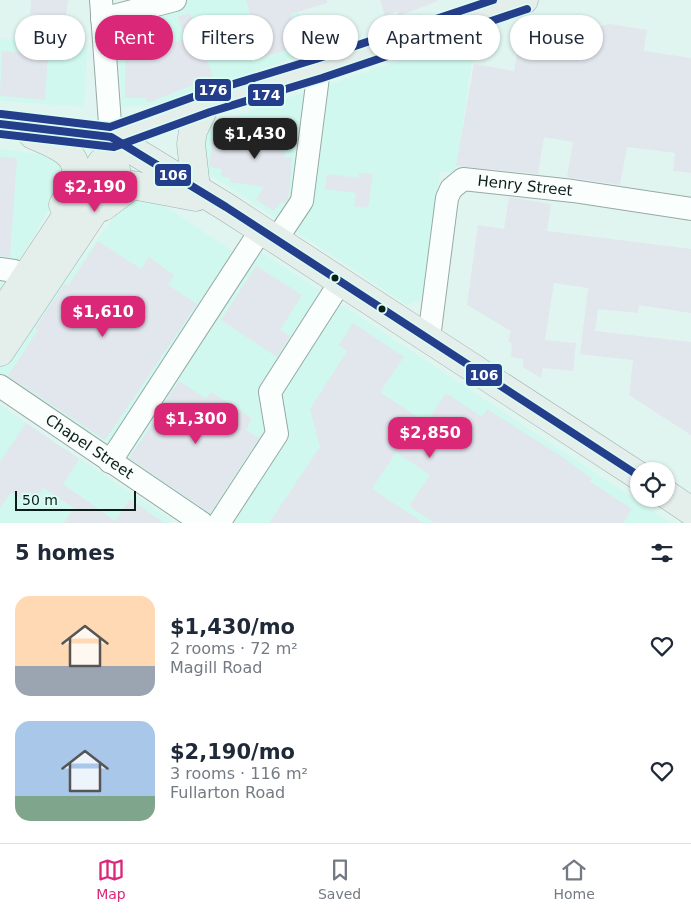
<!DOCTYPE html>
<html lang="en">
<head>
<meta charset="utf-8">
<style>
  :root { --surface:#fff; --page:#f2f2f3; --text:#1f2937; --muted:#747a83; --line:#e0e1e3; --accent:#db2777 }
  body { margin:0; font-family:"DejaVu Sans",sans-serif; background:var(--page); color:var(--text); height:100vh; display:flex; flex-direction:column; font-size:19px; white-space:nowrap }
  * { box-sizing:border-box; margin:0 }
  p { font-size:16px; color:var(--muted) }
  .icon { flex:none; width:28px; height:28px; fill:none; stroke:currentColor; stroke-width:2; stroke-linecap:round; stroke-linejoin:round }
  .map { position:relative; height:523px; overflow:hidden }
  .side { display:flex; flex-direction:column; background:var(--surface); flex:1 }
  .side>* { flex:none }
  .top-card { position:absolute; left:15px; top:15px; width:661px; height:45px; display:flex; gap:10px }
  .buttons { position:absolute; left:630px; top:462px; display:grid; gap:10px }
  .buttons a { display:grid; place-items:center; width:45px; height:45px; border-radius:50%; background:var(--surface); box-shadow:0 1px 4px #0004; font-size:25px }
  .scale { position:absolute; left:15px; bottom:12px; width:121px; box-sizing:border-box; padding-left:5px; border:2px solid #0d1e1a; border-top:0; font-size:14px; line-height:18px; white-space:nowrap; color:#0d1e1a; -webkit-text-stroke:4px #d9fdf3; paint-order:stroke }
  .price { position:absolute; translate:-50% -42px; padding:0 11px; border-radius:10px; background:var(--accent); color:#fff; font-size:16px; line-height:32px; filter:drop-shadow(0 1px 2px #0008) }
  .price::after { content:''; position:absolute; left:50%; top:30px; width:15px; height:11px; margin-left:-8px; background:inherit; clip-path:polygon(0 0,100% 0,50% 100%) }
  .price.active { background:#222; color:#fff }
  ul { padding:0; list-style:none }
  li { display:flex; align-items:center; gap:15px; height:125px; padding:0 15px }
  li span { display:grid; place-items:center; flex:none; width:140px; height:100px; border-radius:15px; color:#555 }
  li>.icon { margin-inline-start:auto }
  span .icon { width:60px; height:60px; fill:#fffc; stroke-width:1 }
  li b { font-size:21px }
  h2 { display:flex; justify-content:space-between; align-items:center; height:60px; padding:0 15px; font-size:21px }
  .tag { padding:0 18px; border-radius:22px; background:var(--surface); box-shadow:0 1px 4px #0004; font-size:18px; line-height:45px }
  .tag.active { background:var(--accent); color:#fff }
  .tab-bar { display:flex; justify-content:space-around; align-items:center; height:70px; border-top:1px solid var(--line); background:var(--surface); font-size:14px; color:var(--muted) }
  .tab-bar a { display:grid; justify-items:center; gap:2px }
  .tab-bar .active { color:var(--accent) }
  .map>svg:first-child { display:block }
  .built { fill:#d1f8ee }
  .building { fill:#e2e6ed }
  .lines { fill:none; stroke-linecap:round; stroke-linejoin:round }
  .minor-casing { stroke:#97a9a4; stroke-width:24 }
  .major-casing { stroke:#9cb2ad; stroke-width:29 }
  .minor { stroke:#fafefd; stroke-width:22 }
  .major { stroke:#e4eeeb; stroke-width:28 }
  .bus-1-casing { stroke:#d9fdf3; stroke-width:11 }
  .bus-2-casing { stroke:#d9fdf3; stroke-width:11 }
  .bus-3-casing { stroke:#d9fdf3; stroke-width:11 }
  .bus-1 { stroke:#243e8c; stroke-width:8 }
  .bus-2 { stroke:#243e8c; stroke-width:8 }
  .bus-3 { stroke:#243e8c; stroke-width:8 }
  .bus-dot { fill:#0d1e1a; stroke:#d9fdf3; stroke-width:2 }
  .labels { text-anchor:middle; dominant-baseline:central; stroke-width:4; stroke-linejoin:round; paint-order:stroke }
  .street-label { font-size:15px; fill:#0d1e1a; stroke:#d9fdf3 }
  .line-badge { stroke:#d9fdf3; stroke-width:2 }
  .badge-label { font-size:14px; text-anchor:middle; font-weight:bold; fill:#fff }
</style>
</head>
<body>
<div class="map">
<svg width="691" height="523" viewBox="0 0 691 523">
  <rect width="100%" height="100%" fill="#e1f5f0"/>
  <g class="built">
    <path d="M158,0H294L312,52L154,105L122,107L116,11Z"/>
    <path d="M475,36L456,173L440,172L422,300L407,305L200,168L206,125Z"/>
    <path d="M0,39L88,45L84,107L0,101Z"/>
    <path d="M0,149L47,155L58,158L66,175L51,206L0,293Z"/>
    <path d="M150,196L237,254H265L671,523H217L0,375V367L122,207Z"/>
    <path d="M0,405L171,520L169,523H0Z"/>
  </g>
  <g class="building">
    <path d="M31,0H68L66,16L30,14Z"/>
    <path d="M246,0H327V3L291,14L300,46L263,57Z"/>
    <path d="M380,0H437L438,1L399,16L397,11L385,16Z"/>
    <path d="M190,13L213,77L148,103L146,98H125V50L156,49L185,39L178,16Z"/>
    <path d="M610,24L647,30L644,51L691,58V173L673,171L675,153L627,147L620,185L567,177L573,142L544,137L538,174L456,166L474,64L514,71L518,48L556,36V38Z"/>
    <path d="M2,51L48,54L45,100L0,96Z"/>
    <path d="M240,122L288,129L284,157L292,158L289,196L285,203L281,202L274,211L256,199L264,187L230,182V178L221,176L222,169L209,167L214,130L239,134Z"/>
    <path d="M0,157L17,158L10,257L0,256Z"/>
    <path d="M359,173L373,174L368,208L354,206L356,193L325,189L327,174L359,178Z"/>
    <path d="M509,197L551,204L547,231L691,249V313L639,305L638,313L598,309L595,331L691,342V435L629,395L633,360L580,354L588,288L554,283L545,340L576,343L573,371L543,368L541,378L523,367V359L511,357L512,344L508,341L511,331L467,305L478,225L504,229Z"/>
    <path d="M98,241L141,269L149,257L174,275L168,285L197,304L105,440L8,376L38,330L35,328L65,284L68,286Z"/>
    <path d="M256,266L302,295L280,330L290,336L277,357L221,320Z"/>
    <path d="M353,323L404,357L380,392L426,423L446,393L482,417L487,409L561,456L592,479L589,481L632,509L623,523H434L409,506L430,475L396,452L372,489L424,523H269L320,447L310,409L347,351L339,345Z"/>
    <path d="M179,381L206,399L211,392L252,418L246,430L259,438L210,513L129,458L163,409L161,408Z"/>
    <path d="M26,423L79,459L63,484L115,521L130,499L164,523H64L74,508L43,488L31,505L11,492L0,508V462Z"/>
  </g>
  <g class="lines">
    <defs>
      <g id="minor">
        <path d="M101,0L111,137"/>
        <path d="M102,19L175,0"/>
        <path d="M276,240L302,201L319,69"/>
        <path d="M0,269L14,271L27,276"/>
        <path id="s1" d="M429,338L447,198L451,189L463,179L573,191L691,209"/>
        <path id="s2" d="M0,386L202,523"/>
        <path d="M110,462L261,230"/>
        <path d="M219,523L277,434L270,392L341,281"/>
      </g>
      <g id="major">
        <path d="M0,124L111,137L226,207L639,476"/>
        <path d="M33,135C75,152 88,161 63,205"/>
        <path d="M111,137L207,102L319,69L524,0"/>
        <path d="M196,188L191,144L193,131L207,102"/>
        <path d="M103,207L132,185L196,197"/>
        <path d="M0,316L102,162"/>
        <path d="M0,352L115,180L116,170L111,137"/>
        <path d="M666,494L691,511"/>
      </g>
    </defs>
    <use href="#minor" class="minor-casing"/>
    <use href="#major" class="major-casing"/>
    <use href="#minor" class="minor"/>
    <use href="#major" class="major"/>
    <defs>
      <path id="bus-1" d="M0,124L111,137L226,207L639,476"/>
      <path id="bus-2" d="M0,134L114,147L210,112L322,78L527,9"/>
      <path id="bus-3" d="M1,114L110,127L204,93L316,59L493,0"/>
    </defs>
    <use href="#bus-1" class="bus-1-casing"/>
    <use href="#bus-2" class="bus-2-casing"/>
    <use href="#bus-3" class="bus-3-casing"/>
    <use href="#bus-1" class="bus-1"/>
    <use href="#bus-2" class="bus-2"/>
    <use href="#bus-3" class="bus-3"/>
  </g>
  <g class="bus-dot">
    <circle cx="335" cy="278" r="4.5"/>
    <circle cx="382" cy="309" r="4.5"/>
  </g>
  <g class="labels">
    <g class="street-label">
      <text stroke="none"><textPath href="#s1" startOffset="229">Henry Street</textPath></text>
      <text stroke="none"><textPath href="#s2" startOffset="108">Chapel Street</textPath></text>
    </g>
  </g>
  <g class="line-badge">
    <rect x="194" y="78" width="38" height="24" rx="5" fill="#243e8c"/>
    <rect x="247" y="83" width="38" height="24" rx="5" fill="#243e8c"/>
    <rect x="154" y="163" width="38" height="24" rx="5" fill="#243e8c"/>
    <rect x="465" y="363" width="38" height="24" rx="5" fill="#243e8c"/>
  </g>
  <g class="badge-label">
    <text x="213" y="95">176</text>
    <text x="266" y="100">174</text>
    <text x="173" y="180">106</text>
    <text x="484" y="380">106</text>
  </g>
</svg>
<div class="buttons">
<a><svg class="icon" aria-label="locate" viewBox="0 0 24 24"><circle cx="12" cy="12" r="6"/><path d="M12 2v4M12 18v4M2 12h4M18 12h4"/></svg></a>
</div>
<div class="scale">50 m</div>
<b class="price active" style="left:255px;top:160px">$1,430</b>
<b class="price" style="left:95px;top:213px">$2,190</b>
<b class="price" style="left:103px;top:338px">$1,610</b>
<b class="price" style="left:196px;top:445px">$1,300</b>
<b class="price" style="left:430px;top:459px">$2,850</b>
<div class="top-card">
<a class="tag">Buy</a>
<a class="tag active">Rent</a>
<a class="tag">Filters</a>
<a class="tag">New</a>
<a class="tag">Apartment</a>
<a class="tag">House</a>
</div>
</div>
<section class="side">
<h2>5 homes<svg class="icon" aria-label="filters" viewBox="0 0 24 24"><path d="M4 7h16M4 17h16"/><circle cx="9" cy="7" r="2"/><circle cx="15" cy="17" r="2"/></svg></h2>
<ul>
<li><span style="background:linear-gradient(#ffd9b3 70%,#9aa5b1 0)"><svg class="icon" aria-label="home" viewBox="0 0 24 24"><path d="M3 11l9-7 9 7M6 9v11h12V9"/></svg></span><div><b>$1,430/mo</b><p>2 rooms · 72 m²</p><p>Magill Road</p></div><svg class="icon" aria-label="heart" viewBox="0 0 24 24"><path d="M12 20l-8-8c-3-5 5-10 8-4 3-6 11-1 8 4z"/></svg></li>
<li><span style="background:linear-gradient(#a9c7e8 75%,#7fa58c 0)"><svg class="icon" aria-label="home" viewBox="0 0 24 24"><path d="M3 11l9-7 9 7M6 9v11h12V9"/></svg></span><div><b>$2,190/mo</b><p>3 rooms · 116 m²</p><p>Fullarton Road</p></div><svg class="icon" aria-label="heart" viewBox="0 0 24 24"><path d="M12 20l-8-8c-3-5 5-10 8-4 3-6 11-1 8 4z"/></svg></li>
</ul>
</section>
<nav class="tab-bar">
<a class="active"><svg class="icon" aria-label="map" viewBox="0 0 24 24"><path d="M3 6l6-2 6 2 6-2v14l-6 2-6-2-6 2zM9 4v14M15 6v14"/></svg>Map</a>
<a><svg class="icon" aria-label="saved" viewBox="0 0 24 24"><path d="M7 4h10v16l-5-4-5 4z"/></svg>Saved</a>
<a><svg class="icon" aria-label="home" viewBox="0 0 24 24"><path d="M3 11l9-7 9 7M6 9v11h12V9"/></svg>Home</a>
</nav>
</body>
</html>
